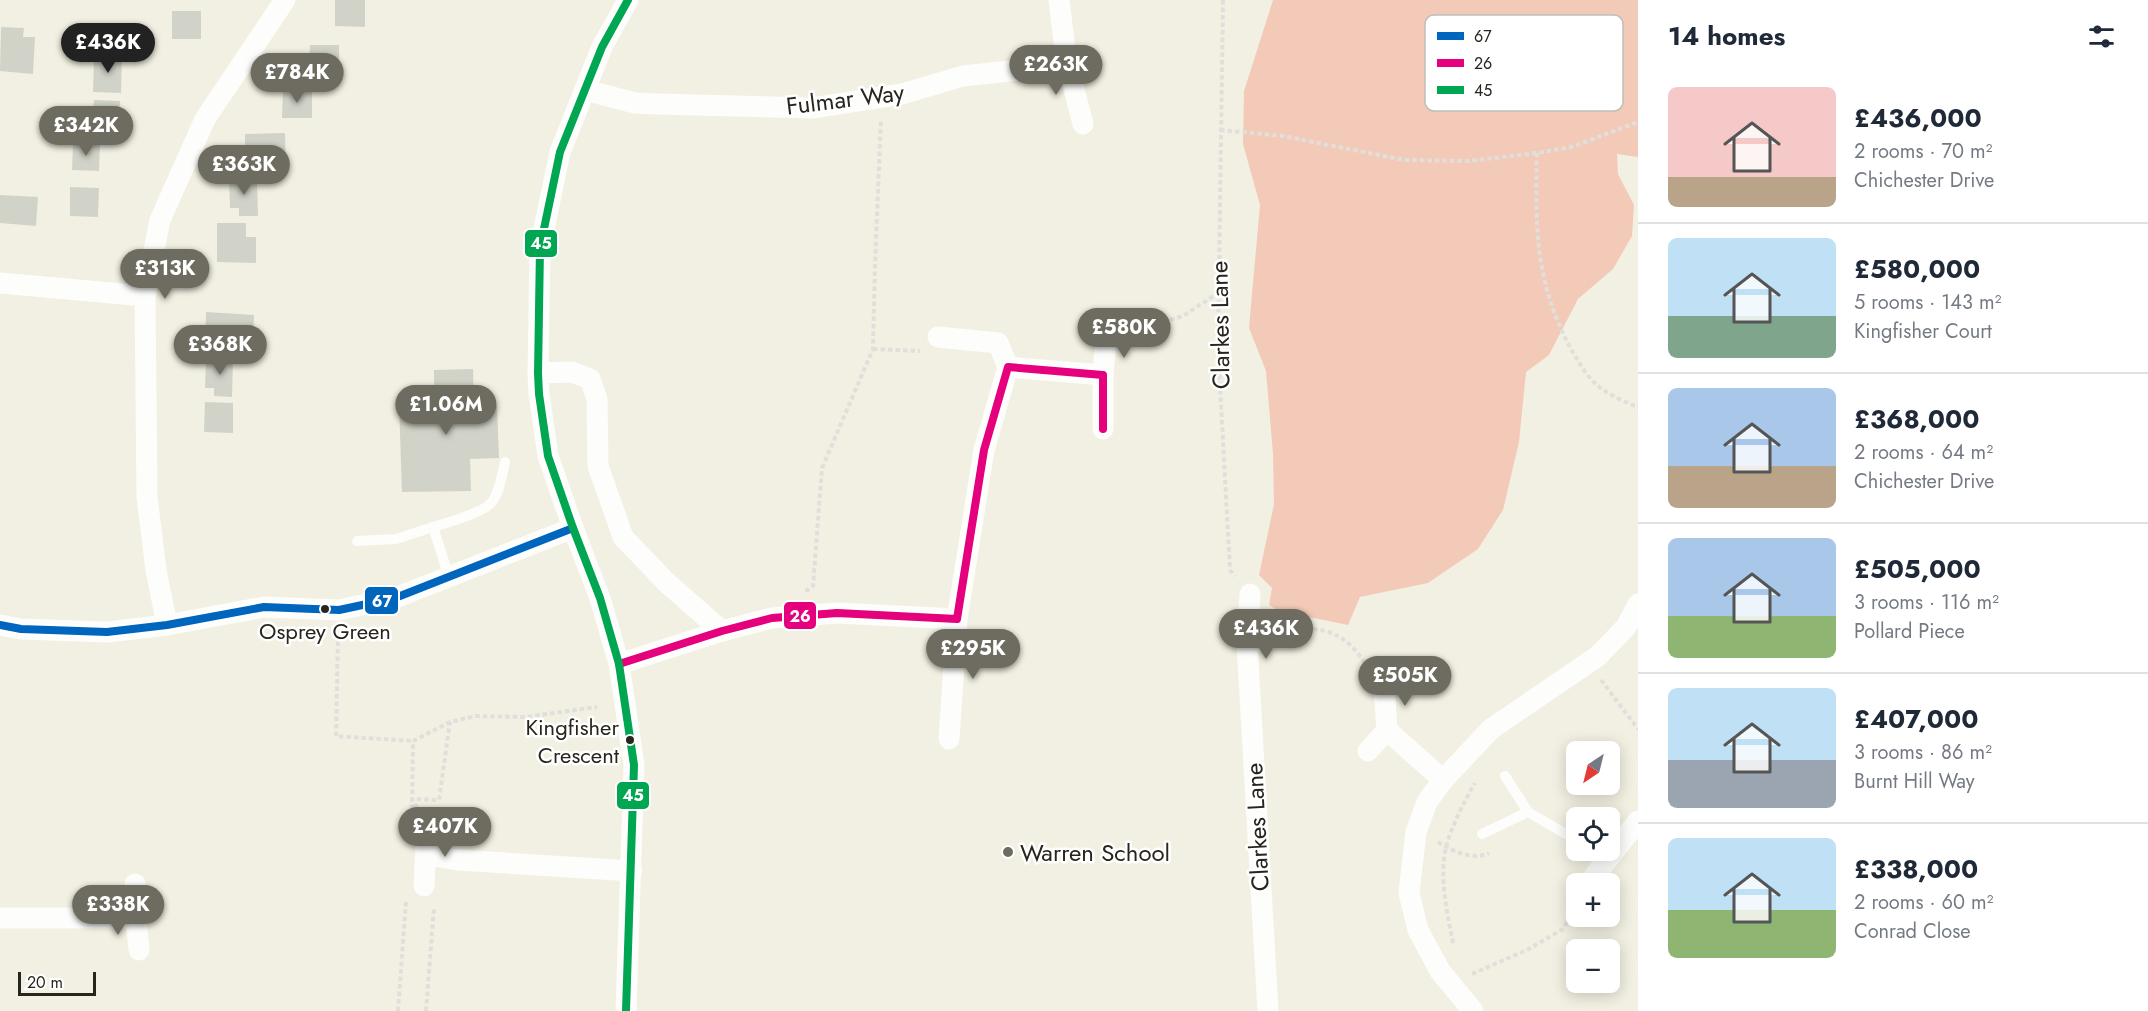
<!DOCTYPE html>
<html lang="en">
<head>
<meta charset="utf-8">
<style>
  :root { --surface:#fff; --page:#f6f6f7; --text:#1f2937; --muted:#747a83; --line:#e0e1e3; --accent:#6e6c61 }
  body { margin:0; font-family:Jost,sans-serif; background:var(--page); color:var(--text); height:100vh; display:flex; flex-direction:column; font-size:22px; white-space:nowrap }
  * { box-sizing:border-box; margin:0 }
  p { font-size:20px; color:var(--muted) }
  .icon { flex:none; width:33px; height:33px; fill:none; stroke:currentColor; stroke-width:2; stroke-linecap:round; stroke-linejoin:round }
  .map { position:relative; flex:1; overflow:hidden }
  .side { display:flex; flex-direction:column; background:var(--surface); width:510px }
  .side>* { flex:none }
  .needle { width:39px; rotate:215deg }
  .buttons { position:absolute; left:1566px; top:741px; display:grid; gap:12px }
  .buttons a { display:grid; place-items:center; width:54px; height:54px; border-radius:9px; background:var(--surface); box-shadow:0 3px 15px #0003; font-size:30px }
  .scale { position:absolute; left:18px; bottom:15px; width:78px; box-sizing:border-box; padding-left:6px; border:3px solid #27251c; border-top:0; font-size:16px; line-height:21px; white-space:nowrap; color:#27251c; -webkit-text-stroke:4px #fff; paint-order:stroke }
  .price { position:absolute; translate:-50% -51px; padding:0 14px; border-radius:21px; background:var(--accent); color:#fff; font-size:20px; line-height:39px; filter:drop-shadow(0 2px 3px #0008) }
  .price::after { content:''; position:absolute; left:50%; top:36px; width:18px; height:14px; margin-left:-9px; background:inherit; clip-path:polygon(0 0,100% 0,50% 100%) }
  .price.active { background:#222; color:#fff }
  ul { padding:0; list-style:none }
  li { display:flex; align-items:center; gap:18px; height:150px; padding:0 30px }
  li+li { border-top:2px solid var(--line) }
  li span { display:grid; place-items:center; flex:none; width:168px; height:120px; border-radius:9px; color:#555 }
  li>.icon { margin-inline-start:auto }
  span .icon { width:72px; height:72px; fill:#fffc; stroke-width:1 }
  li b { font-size:26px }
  h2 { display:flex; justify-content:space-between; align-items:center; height:72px; padding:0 30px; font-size:26px }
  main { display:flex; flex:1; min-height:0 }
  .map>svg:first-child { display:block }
  .green { fill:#f3cab7 }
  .building { fill:#d2d3c8 }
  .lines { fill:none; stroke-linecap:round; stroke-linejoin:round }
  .path { stroke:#e0dfdb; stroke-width:4; stroke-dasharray:4.5 3; stroke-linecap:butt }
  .lane { stroke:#fdfdfb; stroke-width:10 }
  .street { stroke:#fdfdfb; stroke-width:21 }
  .bus-1-casing { stroke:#fff; stroke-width:12 }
  .bus-2-casing { stroke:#fff; stroke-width:12 }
  .bus-3-casing { stroke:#fff; stroke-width:12 }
  .bus-1 { stroke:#0065bd; stroke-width:8 }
  .bus-2 { stroke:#e5007d; stroke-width:8 }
  .bus-3 { stroke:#00a651; stroke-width:8 }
  .bus-dot { fill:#27251c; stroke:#fff; stroke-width:2 }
  .poi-dot { fill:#6e6c61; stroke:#fff; stroke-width:2 }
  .labels { text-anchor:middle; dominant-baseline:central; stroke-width:5; stroke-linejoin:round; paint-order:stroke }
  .bus-label { font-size:22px; fill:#27251c; stroke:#fff }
  .street-label { font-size:24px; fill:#27251c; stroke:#fff }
  .poi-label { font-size:24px; fill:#27251c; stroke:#fff; text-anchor:start }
  .key { fill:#fff; stroke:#bebebb; stroke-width:1.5 }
  .key-label { font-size:16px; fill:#27251c }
  .line-badge { stroke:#fff; stroke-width:2 }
  .badge-label { font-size:16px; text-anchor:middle; font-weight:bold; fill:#fff }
</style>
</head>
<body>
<main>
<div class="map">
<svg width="1638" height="1011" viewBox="0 0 1638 1011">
  <rect width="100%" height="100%" fill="#f2f0e2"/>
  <path class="green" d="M1273,0H1638V157L1617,154L1618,174L1634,205L1632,236L1613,269L1578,299L1549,355L1526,372L1519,442L1503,510L1478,549L1428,583L1360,597L1348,625L1304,616L1290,618L1269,605L1272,588L1259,575L1274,504L1273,454L1266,371L1249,328L1260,205L1243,144L1244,91Z"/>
  <g class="building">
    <path d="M335,0H365V27L335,26Z"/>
    <rect x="172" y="11" width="29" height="28"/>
    <path d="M1,27L24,28L23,37H35L33,74L0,71Z"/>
    <path d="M310,45H339V73H309Z"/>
    <path d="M94,55H122L121,93L93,92Z"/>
    <path d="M283,89L312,90V118H282Z"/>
    <path d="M94,100L120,101L119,129L92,128Z"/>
    <path d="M285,133L286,173H256V163H245V134Z"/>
    <path d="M73,143L100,144L99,171L72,170Z"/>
    <path d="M257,178L258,216H239V208H230L229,179Z"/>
    <path d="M70,187L99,188L98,217L70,216Z"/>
    <path d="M0,195L38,197L36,226L0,223Z"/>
    <path d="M217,223H246V237H256V263L217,262Z"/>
    <path d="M206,312L254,315L253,342L234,340V353L205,351Z"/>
    <path d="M206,358H233L232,397L214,396V388H205Z"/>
    <path d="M473,369L474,407L497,406L499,458L470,459L471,491L402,492L399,404L434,403V370Z"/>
    <path d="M205,402L233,403V433L204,432Z"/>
  </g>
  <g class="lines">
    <g class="path">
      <path d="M1223,0L1218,349L1230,570L1235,576"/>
      <path d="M1220,130L1283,136L1404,160L1469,161L1537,153L1572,147L1638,122"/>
      <path d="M1537,153C1535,226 1535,283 1571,349C1578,361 1587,377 1598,386C1609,395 1625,402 1638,407"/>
      <path d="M1127,333L1183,316L1218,293"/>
      <path d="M873,349L920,351"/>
      <path d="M807,592V590L813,586L822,468L873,349L875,264L881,119"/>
      <path d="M1298,629C1318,627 1338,632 1352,647C1359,653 1364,663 1370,670"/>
      <path d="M338,634L336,736L413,741"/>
      <path d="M1601,680L1638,729"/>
      <path d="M413,741L450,722L476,716L525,717L597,707"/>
      <path d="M417,808L412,799L439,800L450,722"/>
      <path d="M412,809L413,741"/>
      <path d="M1438,842C1452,851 1473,861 1489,853"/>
      <path d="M1453,943C1447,912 1439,877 1446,847C1452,825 1464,802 1475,783"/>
      <path d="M1472,974L1527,950L1563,929L1576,905"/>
      <path d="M398,1011L406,901"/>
      <path d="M426,1011L434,907"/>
    </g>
    <g class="lane">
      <path d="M357,541L396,539L433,527"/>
      <path d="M449,577L433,527C447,523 482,513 491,503C500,493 502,474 505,462"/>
      <path d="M1505,776L1528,812"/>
      <path d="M1482,834L1528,812L1566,834L1576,835"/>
    </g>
    <g class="street">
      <path d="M1066,58L1083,124"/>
      <path d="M585,90L635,103L657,104L812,108L902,94L963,76L1028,69L1066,58L1059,0"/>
      <path d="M0,283L145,296"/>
      <path d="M938,337L998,343L1008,367"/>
      <path d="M538,373L572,372L590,379L597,399L598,466L623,537L667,583L722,631"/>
      <path d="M1103,375L1106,339"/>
      <path d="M1250,594L1247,643L1268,1011"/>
      <path d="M0,625L21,629L107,632L167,625L264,607L339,610L395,598L573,528"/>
      <path d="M167,625L156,570L147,497L145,296L160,220L205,119L285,0"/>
      <path d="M1247,643L1278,637"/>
      <path d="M619,664L722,631L772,618L837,613L957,619L984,450L1008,367L1103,375V429"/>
      <path d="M1384,687L1387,730"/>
      <path d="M949,739L957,619"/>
      <path d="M1368,751L1387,730L1443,780"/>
      <path d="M426,855L458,860L632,871"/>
      <path d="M1588,884L1638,821"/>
      <path d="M424,886L427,827"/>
      <path d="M0,918H136L135,884"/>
      <path d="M136,918L139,950"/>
      <path d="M626,1011L634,765L619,664L600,598L573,528L548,456L539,394L538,373L540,248L560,152L602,47L628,0"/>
      <path d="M1473,1011L1440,971L1418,930L1409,893L1416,832L1427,802L1443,780L1491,729L1598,656L1626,627L1638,604"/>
    </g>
    <defs>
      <path id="bus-1" d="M0,625L21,629L107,632L167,625L264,607L339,610L395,598L573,528"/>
      <path id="bus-2" d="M619,664L722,631L772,618L837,613L957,619L984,450L1008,367L1103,375V429"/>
      <path id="bus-3" d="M626,1011L634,765L619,664L600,598L573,528L548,456L539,394L538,373L540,248L560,152L602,47L628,0"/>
    </defs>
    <use href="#bus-1" class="bus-1-casing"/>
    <use href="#bus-2" class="bus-2-casing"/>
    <use href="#bus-3" class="bus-3-casing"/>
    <use href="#bus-1" class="bus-1"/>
    <use href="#bus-2" class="bus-2"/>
    <use href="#bus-3" class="bus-3"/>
  </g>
  <g class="bus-dot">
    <circle cx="325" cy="609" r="5"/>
    <circle cx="630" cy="740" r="5"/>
  </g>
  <circle class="poi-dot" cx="1008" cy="852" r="6"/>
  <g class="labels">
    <g class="bus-label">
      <text x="325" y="631">Osprey Green</text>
      <text x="619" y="727" text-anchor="end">Kingfisher<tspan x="619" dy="28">Crescent</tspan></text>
    </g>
    <g class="street-label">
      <text transform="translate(845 99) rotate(-7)">Fulmar Way</text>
      <text transform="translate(1220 325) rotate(-91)">Clarkes Lane</text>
      <text transform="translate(1257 827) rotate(-93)">Clarkes Lane</text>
    </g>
    <g class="poi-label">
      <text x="1020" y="852">Warren School</text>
    </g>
  </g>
  <rect x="1425" y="15" width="198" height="96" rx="9" class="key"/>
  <rect x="1437" y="32" width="27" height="8" fill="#0065bd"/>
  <rect x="1437" y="59" width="27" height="8" fill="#e5007d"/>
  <rect x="1437" y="86" width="27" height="8" fill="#00a651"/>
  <g class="key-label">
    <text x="1474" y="42">67</text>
    <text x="1474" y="69">26</text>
    <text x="1474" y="96">45</text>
  </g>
  <g class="line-badge">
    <rect x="524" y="229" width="34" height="29" rx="6" fill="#00a651"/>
    <rect x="364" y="586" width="35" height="29" rx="6" fill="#0065bd"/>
    <rect x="783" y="601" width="34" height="29" rx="6" fill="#e5007d"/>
    <rect x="616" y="781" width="34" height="29" rx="6" fill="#00a651"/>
  </g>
  <g class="badge-label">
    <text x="541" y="249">45</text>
    <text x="382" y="607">67</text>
    <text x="800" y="622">26</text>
    <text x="633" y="801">45</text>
  </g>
</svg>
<div class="buttons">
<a><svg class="needle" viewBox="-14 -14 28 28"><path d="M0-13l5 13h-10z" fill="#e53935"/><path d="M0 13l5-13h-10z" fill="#747a83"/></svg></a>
<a><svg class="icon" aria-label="locate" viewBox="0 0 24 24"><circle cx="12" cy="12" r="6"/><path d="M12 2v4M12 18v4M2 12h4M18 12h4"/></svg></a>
<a>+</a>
<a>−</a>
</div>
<div class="scale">20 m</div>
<b class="price active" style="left:108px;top:74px">£436K</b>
<b class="price" style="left:1056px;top:96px">£263K</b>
<b class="price" style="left:297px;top:104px">£784K</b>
<b class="price" style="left:86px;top:157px">£342K</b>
<b class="price" style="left:244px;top:196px">£363K</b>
<b class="price" style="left:165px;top:300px">£313K</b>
<b class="price" style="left:1124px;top:359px">£580K</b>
<b class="price" style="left:220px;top:376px">£368K</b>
<b class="price" style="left:446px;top:436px">£1.06M</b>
<b class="price" style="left:1266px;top:660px">£436K</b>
<b class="price" style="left:973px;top:680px">£295K</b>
<b class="price" style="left:1405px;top:707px">£505K</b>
<b class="price" style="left:445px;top:858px">£407K</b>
<b class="price" style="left:118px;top:936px">£338K</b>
</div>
<section class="side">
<h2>14 homes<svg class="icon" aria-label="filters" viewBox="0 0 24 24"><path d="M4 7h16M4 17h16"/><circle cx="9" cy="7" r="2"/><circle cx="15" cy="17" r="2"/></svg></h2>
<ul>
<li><span style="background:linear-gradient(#f6c9c9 75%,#b9a48a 0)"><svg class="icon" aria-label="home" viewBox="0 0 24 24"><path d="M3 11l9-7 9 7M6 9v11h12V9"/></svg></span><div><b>£436,000</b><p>2 rooms · 70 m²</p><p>Chichester Drive</p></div></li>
<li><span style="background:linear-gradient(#bfe0f5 65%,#7fa58c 0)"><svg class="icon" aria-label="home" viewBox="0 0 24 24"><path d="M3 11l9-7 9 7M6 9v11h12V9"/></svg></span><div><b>£580,000</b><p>5 rooms · 143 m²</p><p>Kingfisher Court</p></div></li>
<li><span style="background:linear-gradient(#a9c7e8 65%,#b9a48a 0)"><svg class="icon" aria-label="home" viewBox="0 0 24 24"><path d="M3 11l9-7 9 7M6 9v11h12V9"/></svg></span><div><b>£368,000</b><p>2 rooms · 64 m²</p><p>Chichester Drive</p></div></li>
<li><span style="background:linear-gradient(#a9c7e8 65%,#8fb573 0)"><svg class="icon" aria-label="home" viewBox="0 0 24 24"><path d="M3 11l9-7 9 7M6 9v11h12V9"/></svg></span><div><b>£505,000</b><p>3 rooms · 116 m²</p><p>Pollard Piece</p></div></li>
<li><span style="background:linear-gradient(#bfe0f5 60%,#9aa5b1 0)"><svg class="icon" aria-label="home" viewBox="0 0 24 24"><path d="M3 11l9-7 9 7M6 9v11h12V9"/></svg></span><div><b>£407,000</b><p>3 rooms · 86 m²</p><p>Burnt Hill Way</p></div></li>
<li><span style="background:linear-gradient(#bfe0f5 60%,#8fb573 0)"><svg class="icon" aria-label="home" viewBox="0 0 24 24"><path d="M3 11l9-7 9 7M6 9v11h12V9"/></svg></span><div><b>£338,000</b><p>2 rooms · 60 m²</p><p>Conrad Close</p></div></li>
</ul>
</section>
</main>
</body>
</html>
